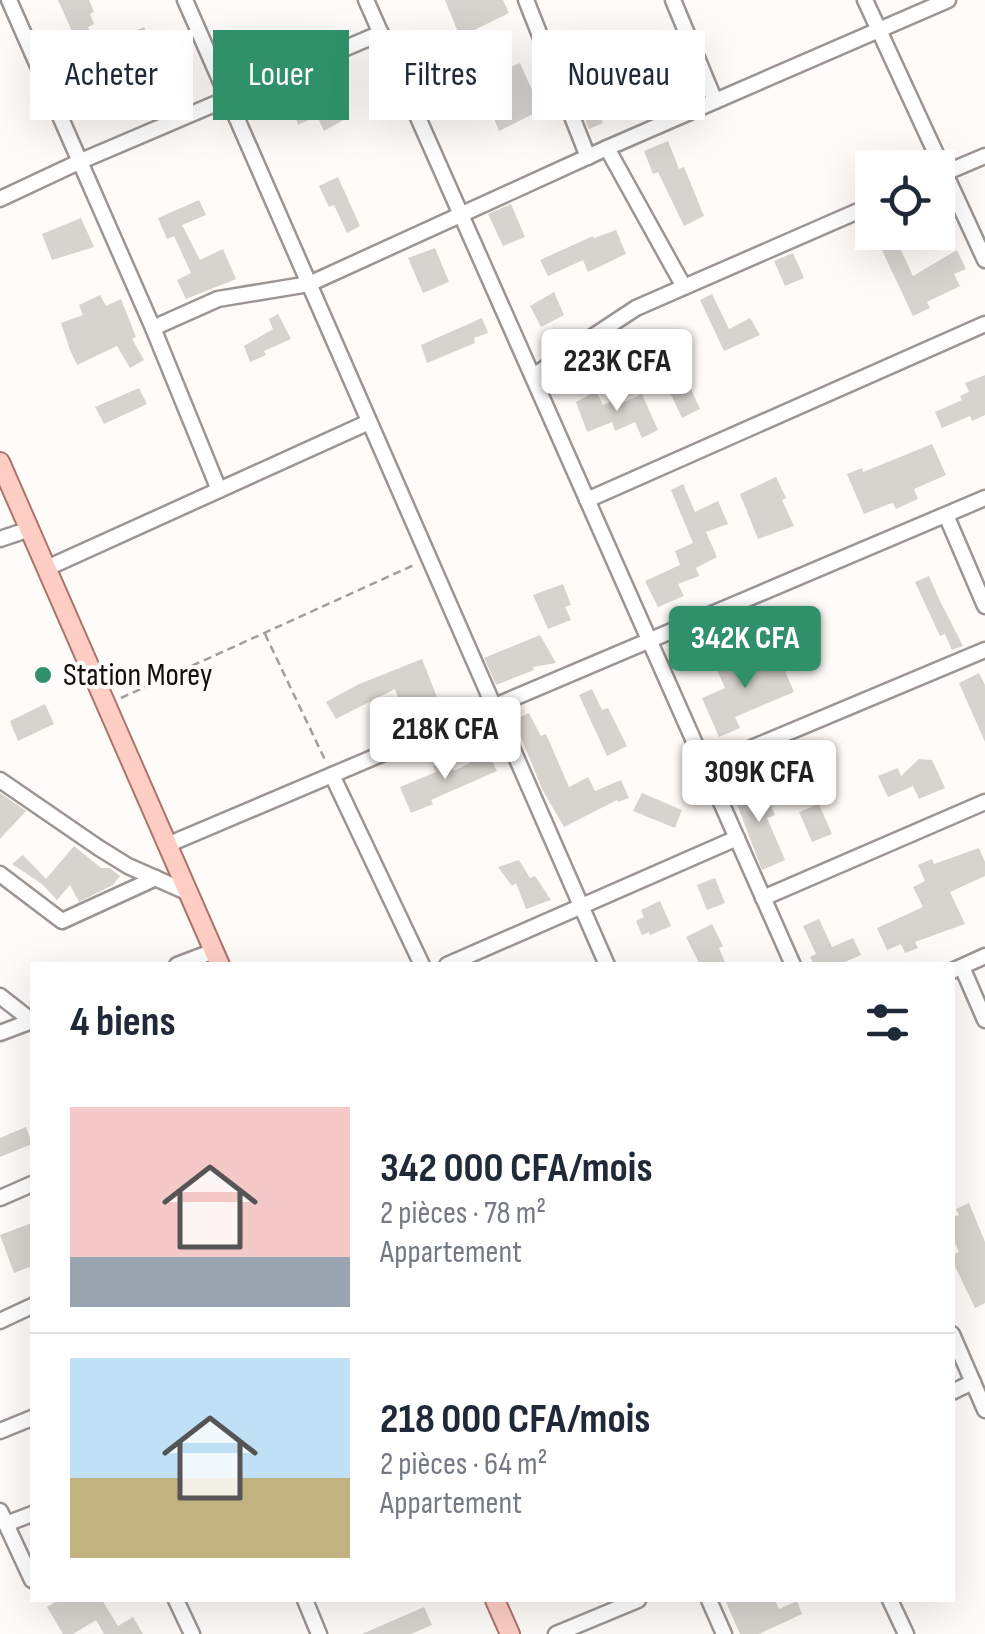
<!DOCTYPE html>
<html lang="fr">
<head>
<meta charset="utf-8">
<style>
  :root { --surface:#fff; --page:#f6f6f7; --text:#1f2937; --muted:#747a83; --line:#e0e1e3; --accent:#30906a }
  body { margin:0; font-family:"Sofia Sans Condensed",sans-serif; background:var(--page); color:var(--text); height:100vh; display:flex; flex-direction:column; font-size:38px; white-space:nowrap }
  * { box-sizing:border-box; margin:0 }
  p { font-size:32px; color:var(--muted) }
  .icon { flex:none; width:55px; height:55px; fill:none; stroke:currentColor; stroke-width:2; stroke-linecap:round; stroke-linejoin:round }
  .map { position:relative; flex:1; overflow:hidden }
  .sheet { position:absolute; left:30px; top:962px; width:925px; height:640px; display:flex; flex-direction:column; background:var(--surface); border-radius:0px; box-shadow:0 10px 40px #0002 }
  .sheet>* { flex:none }
  .banner { position:absolute; left:30px; top:30px; width:925px; height:90px; display:flex; gap:20px }
  .tools { position:absolute; left:855px; top:150px; display:grid; gap:20px }
  .tools a { display:grid; place-items:center; width:100px; height:100px; border-radius:0px; background:var(--surface); box-shadow:0 10px 40px #0002; font-size:50px }
  .price { position:absolute; translate:-50% -85px; padding:0 22px; border-radius:10px; background:#fff; color:#222; font-size:32px; line-height:65px; filter:drop-shadow(0 2px 5px #0008) }
  .price::after { content:''; position:absolute; left:50%; top:60px; width:30px; height:22px; margin-left:-15px; background:inherit; clip-path:polygon(0 0,100% 0,50% 100%) }
  .price.current { background:var(--accent); color:#fff }
  ul { padding:0; list-style:none }
  li { display:flex; align-items:center; gap:30px; height:250px; padding:0 40px }
  li+li { border-top:2px solid var(--line) }
  li span { display:grid; place-items:center; flex:none; width:280px; height:200px; border-radius:0px; color:#555 }
  li>.icon { margin-inline-start:auto }
  span .icon { width:120px; height:120px; fill:#fffc; stroke-width:1 }
  li b { font-size:42px }
  h2 { display:flex; justify-content:space-between; align-items:center; height:120px; padding:0 40px; font-size:42px }
  .chip { padding:0 35px; border-radius:0px; background:var(--surface); box-shadow:0 10px 40px #0002; font-size:35px; line-height:90px }
  .chip.current { background:var(--accent); color:#fff }
  .map>svg:first-child { display:block }
  .building { fill:#d7d3cf }
  .lines { fill:none; stroke-linecap:round; stroke-linejoin:round }
  .minor-casing { stroke:#9b9694; stroke-width:19 }
  .major-casing { stroke:#aa766c; stroke-width:22 }
  .path { stroke:#a19e9c; stroke-width:2.5; stroke-dasharray:8 5; stroke-linecap:butt }
  .minor { stroke:#fff; stroke-width:14 }
  .major { stroke:#fecec5; stroke-width:18 }
  .poi-dot { fill:#30906a; stroke:#fffbf8; stroke-width:4 }
  .labels { text-anchor:middle; dominant-baseline:central; stroke-width:8; stroke-linejoin:round; paint-order:stroke }
  .poi-label { font-size:32px; fill:#100e0e; stroke:#fffbf8; text-anchor:start }
</style>
</head>
<body>
<div class="map">
<svg width="985" height="1634" viewBox="0 0 985 1634">
  <rect width="100%" height="100%" fill="#fffbf8"/>
  <g class="building">
    <path d="M58,0H89L94,12L90,14L94,24L88,27L98,54L70,67L62,43L75,38Z"/>
    <path d="M445,0H503L509,13L460,37Z"/>
    <path d="M144,27L150,39L167,33L187,78L159,93L142,53L123,62L114,40Z"/>
    <path d="M520,63L541,110L499,131L486,98L464,108L450,76L466,69L472,83Z"/>
    <path d="M333,84L347,118L324,131L317,116L298,125L292,106Z"/>
    <path d="M602,87L612,110L600,115L603,123L589,129L576,98Z"/>
    <path d="M668,141L679,169L684,167L704,216L684,226L658,172L653,174L644,151Z"/>
    <path d="M338,177L360,226L347,233L334,205L329,207L319,186Z"/>
    <path d="M199,200L206,215L182,225L200,260L223,249L236,279L186,299L177,280L191,273L174,236L167,239L158,218Z"/>
    <path d="M511,204L525,237L503,246L488,214Z"/>
    <path d="M81,218L94,247L52,260L42,234Z"/>
    <path d="M616,230L626,254L588,272L583,260L548,276L540,260L593,236L594,238Z"/>
    <path d="M893,233L913,276L957,250L966,269L954,274L960,286L927,302L930,308L913,316L879,244V239Z"/>
    <path d="M435,248L449,282L423,293L408,258Z"/>
    <path d="M793,253L804,278L785,286L774,261Z"/>
    <path d="M554,292L564,315L541,327L530,306Z"/>
    <path d="M712,294L729,329L750,318L760,335L724,351L700,300Z"/>
    <path d="M100,295L106,306L121,299L136,337L132,339L144,360L130,368L117,346L77,365L70,350L61,323L83,315L79,305Z"/>
    <path d="M278,314L291,339L264,351L266,355L250,362L244,346L273,329L269,319Z"/>
    <path d="M482,318L488,333L474,338L475,343L427,363L421,345Z"/>
    <path d="M684,373L700,409L682,418L665,382Z"/>
    <path d="M985,375V415L972,421L970,416L942,428L935,412L962,400L960,396L969,392L965,383Z"/>
    <path d="M139,388L147,404L104,424L95,407Z"/>
    <path d="M596,391L603,405L619,398L622,403L642,394L658,430L642,438L635,422L615,431L612,422L587,432L576,402Z"/>
    <path d="M932,444L946,475L914,489L918,499L896,509L893,503L889,504L864,514L847,474L862,468L863,472Z"/>
    <path d="M776,477L786,498L782,500L794,526L758,539L740,494Z"/>
    <path d="M683,484L695,512L718,501L728,524L706,532L717,557L696,568L699,576L678,584L684,596L658,607L645,581L680,565L675,551L693,543L671,490Z"/>
    <path d="M929,576L939,599L963,646L952,650L945,634L940,636L915,582Z"/>
    <path d="M563,584L571,605L565,607L571,620L548,629L533,595Z"/>
    <path d="M540,635L556,663L533,667L534,670L496,685L484,658Z"/>
    <path d="M759,650L768,671L782,664L794,692L735,717L740,728L719,737L702,698L725,688L717,670Z"/>
    <path d="M422,659L442,710L425,717L422,711L405,718L395,689L336,719L326,702L357,685Z"/>
    <path d="M979,673L985,685V742L959,683Z"/>
    <path d="M592,689L602,710L608,708L627,746L607,756L579,695Z"/>
    <path d="M45,704L54,724L18,741L10,721Z"/>
    <path d="M529,713L541,736L546,734L569,787L588,777L595,791L621,780L629,798L618,802L617,800L564,827L542,789L514,720Z"/>
    <path d="M488,753L497,771L431,800L433,804L411,813L400,787L436,772L433,766L448,759L454,771Z"/>
    <path d="M919,759L932,760L945,788L919,799L913,786L888,797L878,776L898,768L901,776Z"/>
    <path d="M757,784L761,792L764,791L775,815L767,818L785,860L762,870L733,794Z"/>
    <path d="M0,793L26,811L0,839Z"/>
    <path d="M642,793L682,810L675,828L633,811Z"/>
    <path d="M819,804L832,834L812,842L799,812Z"/>
    <path d="M74,846L101,868H110L120,876L113,885L79,902L70,885L57,900L42,884L12,864L23,855L46,879Z"/>
    <path d="M979,848L985,862V876L950,892L965,924L915,942L918,948L905,953L901,944L887,950L877,928L923,907L913,887L925,881L918,865L932,859L934,864Z"/>
    <path d="M519,860L530,878L535,876L551,900L526,909L516,883L512,886L498,867Z"/>
    <path d="M715,878L725,903L707,910L697,885Z"/>
    <path d="M660,901L671,926L650,935L649,932L642,935L636,921L644,917L641,910Z"/>
    <path d="M819,919L832,947L853,938L861,955L838,965H814L810,957L816,954L803,926Z"/>
    <path d="M712,924L723,946L719,948L726,965H700L686,937Z"/>
    <path d="M26,1127L32,1144L0,1157V1138Z"/>
    <path d="M969,1203L985,1242V1303L975,1308L952,1260V1255L959,1252L952,1236V1217L959,1215L956,1209Z"/>
    <path d="M32,1223V1266L14,1273L0,1235Z"/>
    <path d="M59,1600H102L118,1626L133,1617L143,1634H104L96,1620L73,1634H63L47,1607Z"/>
    <path d="M725,1600H775L779,1609L797,1601L802,1614L759,1634H740Z"/>
    <path d="M424,1607L432,1625L411,1634H362Z"/>
  </g>
  <g class="lines">
    <defs>
      <g id="minor">
        <path d="M9,0L153,328L219,490"/>
        <path d="M185,0L607,965"/>
        <path d="M366,0L793,965"/>
        <path d="M526,0L588,157"/>
        <path d="M673,0L715,101"/>
        <path d="M865,0L985,260"/>
        <path d="M607,148L684,287"/>
        <path d="M940,175L985,156"/>
        <path d="M0,199L81,161L381,33"/>
        <path d="M153,328L218,299L309,284L607,148L948,0"/>
        <path d="M533,376L636,308L872,205"/>
        <path d="M587,500L985,324"/>
        <path d="M946,515L985,606"/>
        <path d="M0,539L30,529"/>
        <path d="M47,568L369,422"/>
        <path d="M706,767L985,650"/>
        <path d="M332,775L422,965"/>
        <path d="M0,780L99,848L128,866L189,893"/>
        <path d="M167,845L985,498"/>
        <path d="M0,874L62,921L156,878"/>
        <path d="M763,898L985,802"/>
        <path d="M177,965L214,951"/>
        <path d="M447,965L737,838"/>
        <path d="M962,967L985,1020"/>
        <path d="M952,971L985,956"/>
        <path d="M0,996L32,1021"/>
        <path d="M0,1033L32,1021"/>
        <path d="M0,1198L32,1184"/>
        <path d="M0,1321L32,1306"/>
        <path d="M952,1334L985,1410"/>
        <path d="M952,1392L973,1382"/>
        <path d="M0,1431L32,1418"/>
        <path d="M0,1511L32,1580"/>
        <path d="M6,1524L32,1514"/>
        <path d="M176,1600L192,1634"/>
        <path d="M305,1600L319,1634"/>
        <path d="M709,1600L724,1634"/>
        <path d="M890,1600L906,1634"/>
        <path d="M556,1634L638,1600"/>
      </g>
      <g id="major">
        <path d="M0,462L220,965"/>
        <path d="M495,1600L510,1634"/>
      </g>
    </defs>
    <use href="#minor" class="minor-casing"/>
    <use href="#major" class="major-casing"/>
    <g class="path">
      <path d="M265,634L326,762"/>
      <path d="M121,698L414,565"/>
    </g>
    <use href="#minor" class="minor"/>
    <use href="#major" class="major"/>
  </g>
  <circle class="poi-dot" cx="43" cy="675" r="10"/>
  <g class="labels">
    <g class="poi-label">
      <text x="63" y="675">Station Morey</text>
    </g>
  </g>
</svg>
<div class="tools">
<a><svg class="icon" aria-label="locate" viewBox="0 0 24 24"><circle cx="12" cy="12" r="6"/><path d="M12 2v4M12 18v4M2 12h4M18 12h4"/></svg></a>
</div>
<b class="price" style="left:617px;top:414px">223K CFA</b>
<b class="price current" style="left:745px;top:691px">342K CFA</b>
<b class="price" style="left:445px;top:782px">218K CFA</b>
<b class="price" style="left:759px;top:825px">309K CFA</b>
<div class="banner">
<a class="chip">Acheter</a>
<a class="chip current">Louer</a>
<a class="chip">Filtres</a>
<a class="chip">Nouveau</a>
</div>
<section class="sheet">
<h2>4 biens<svg class="icon" aria-label="filters" viewBox="0 0 24 24"><path d="M4 7h16M4 17h16"/><circle cx="9" cy="7" r="2"/><circle cx="15" cy="17" r="2"/></svg></h2>
<ul>
<li><span style="background:linear-gradient(#f6c9c9 75%,#9aa5b1 0)"><svg class="icon" aria-label="home" viewBox="0 0 24 24"><path d="M3 11l9-7 9 7M6 9v11h12V9"/></svg></span><div><b>342 000 CFA/mois</b><p>2 pièces · 78 m²</p><p>Appartement</p></div></li>
<li><span style="background:linear-gradient(#bfe0f5 60%,#c2b280 0)"><svg class="icon" aria-label="home" viewBox="0 0 24 24"><path d="M3 11l9-7 9 7M6 9v11h12V9"/></svg></span><div><b>218 000 CFA/mois</b><p>2 pièces · 64 m²</p><p>Appartement</p></div></li>
</ul>
</section>
</div>
</body>
</html>
